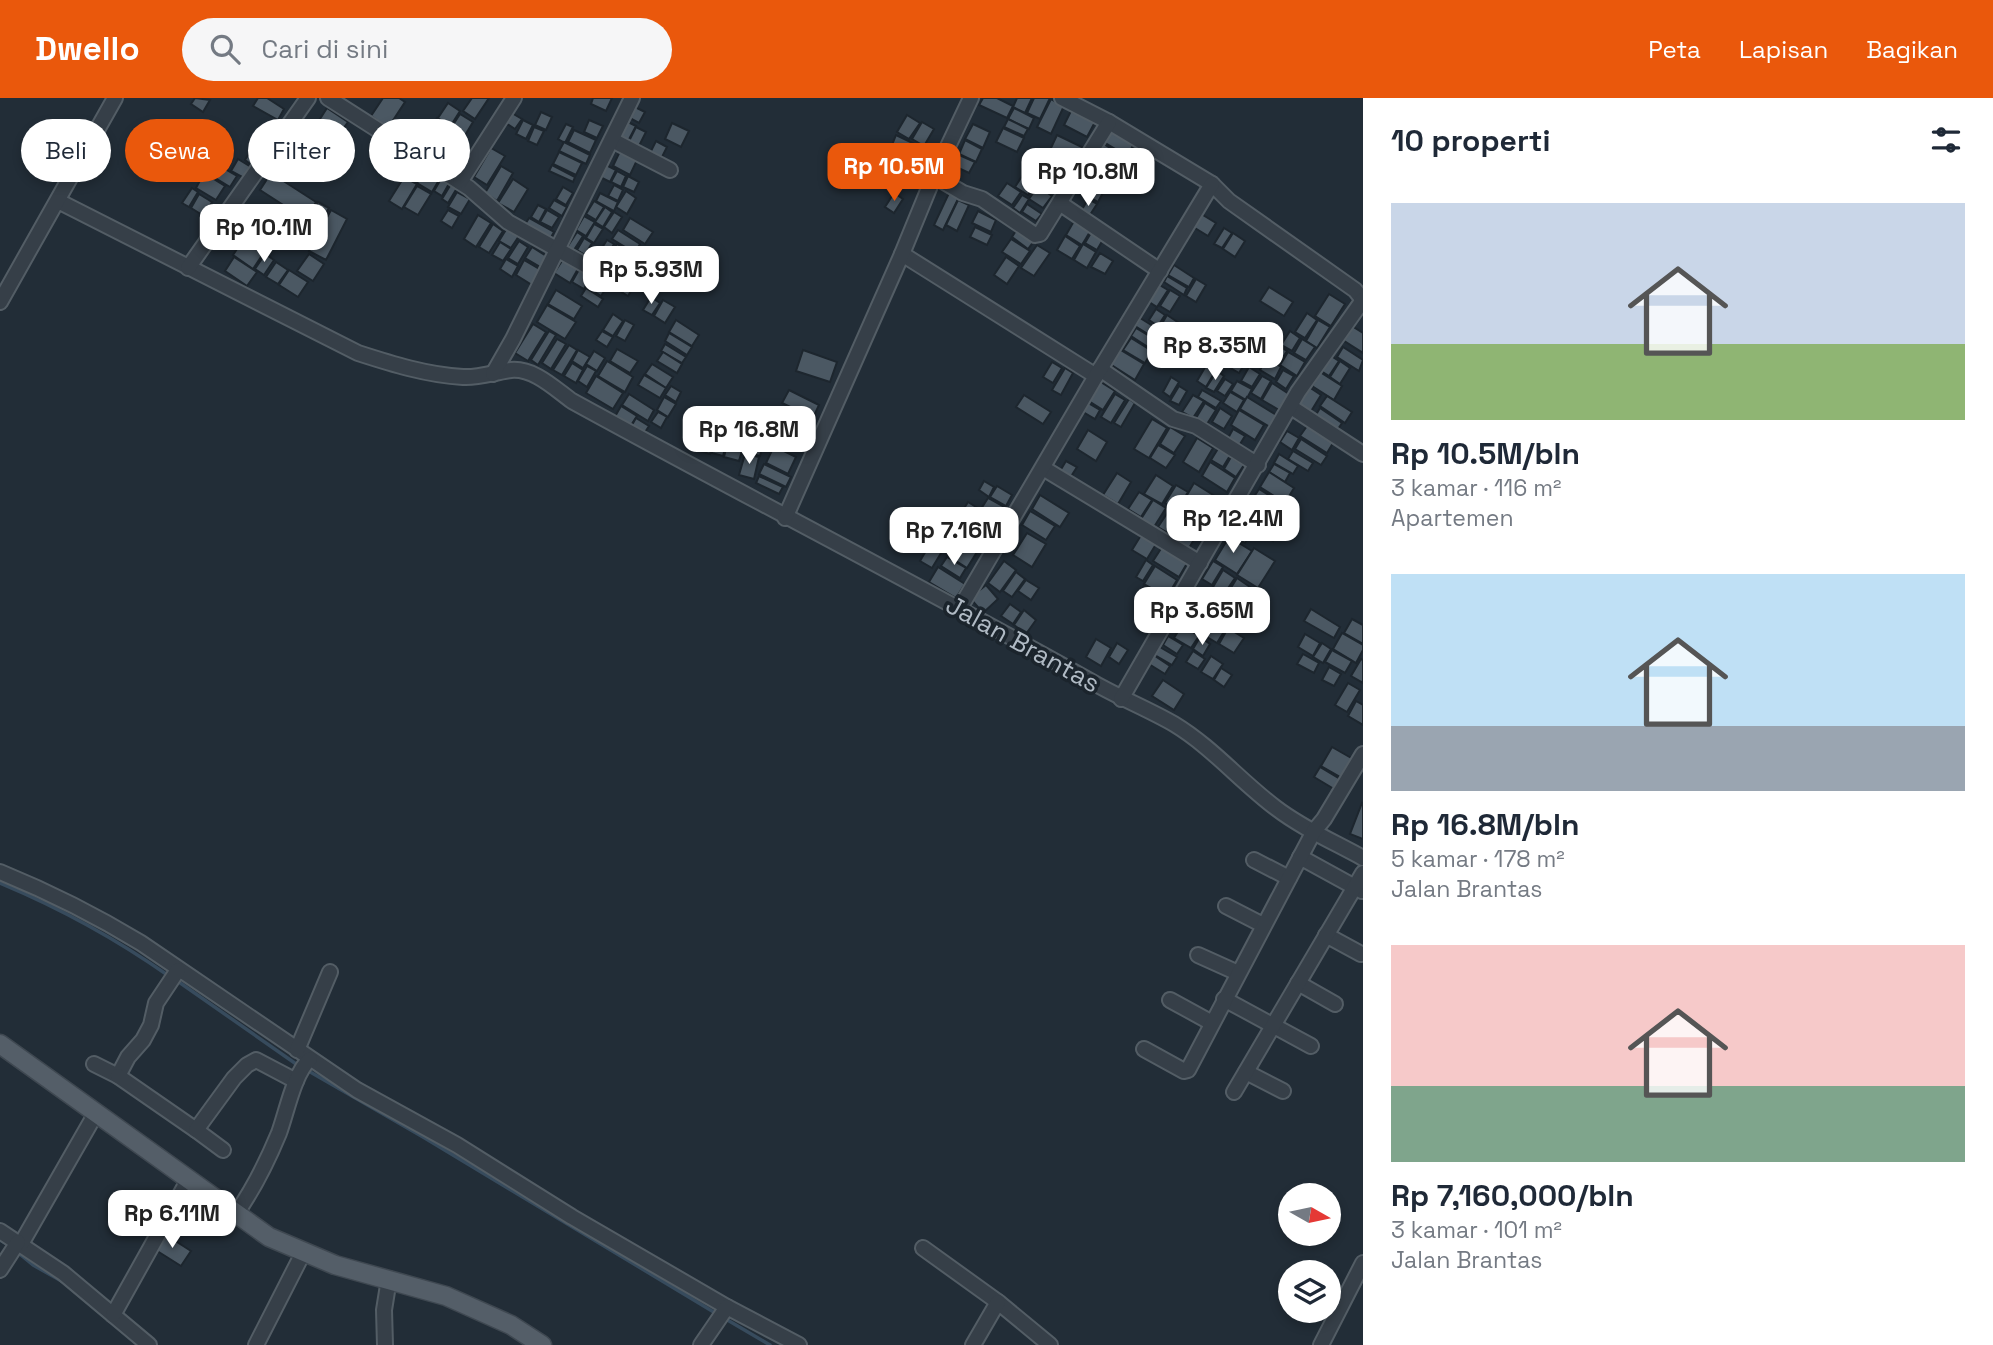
<!DOCTYPE html>
<html lang="id">
<head>
<meta charset="utf-8">
<style>
  :root { --surface:#fff; --page:#f6f6f7; --text:#1f2937; --muted:#747a83; --accent:#ea580c }
  body { margin:0; font-family:"Space Grotesk",sans-serif; background:var(--page); color:var(--text); height:100vh; display:flex; flex-direction:column; font-size:26px; white-space:nowrap }
  * { box-sizing:border-box; margin:0 }
  p { font-size:23px; color:var(--muted) }
  .icon { flex:none; width:38px; height:38px; fill:none; stroke:currentColor; stroke-width:2; stroke-linecap:round; stroke-linejoin:round }
  .map { position:relative; flex:1; overflow:hidden }
  .drawer { display:flex; flex-direction:column; background:var(--surface); width:630px }
  .drawer>* { flex:none }
  .banner { position:absolute; left:21px; top:21px; width:665px; height:63px; display:flex; gap:14px }
  .needle { width:46px; rotate:99deg }
  .fabs { position:absolute; left:1278px; top:1085px; display:grid; gap:14px }
  .fabs a { display:grid; place-items:center; width:63px; height:63px; border-radius:50%; background:var(--surface); box-shadow:0 4px 10px #0003; font-size:35px }
  .price { position:absolute; translate:-50% -60px; padding:0 16px; border-radius:14px; background:#fff; color:#222; font-size:23px; line-height:46px; filter:drop-shadow(0 2px 4px #0008) }
  .price::after { content:''; position:absolute; left:50%; top:42px; width:21px; height:16px; margin-left:-10px; background:inherit; clip-path:polygon(0 0,100% 0,50% 100%) }
  .price.current { background:var(--accent); color:#fff }
  ul { padding:0; list-style:none }
  li { display:grid; align-content:center; gap:14px; height:371px; padding:0 28px }
  li span { display:grid; place-items:center; height:217px; border-radius:0px; color:#555 }
  li>.icon { margin-inline-start:auto }
  span .icon { width:126px; height:126px; fill:#fffc; stroke-width:1 }
  li b { font-size:30px }
  h2 { display:flex; justify-content:space-between; align-items:center; height:84px; padding:0 28px; font-size:30px }
  .chip { padding:0 24px; border-radius:32px; background:var(--surface); box-shadow:0 4px 10px #0003; font-size:24px; line-height:63px }
  .chip.current { background:var(--accent); color:#fff }
  header { display:flex; align-items:center; gap:42px; box-sizing:border-box; height:98px; padding:0 35px; background:var(--accent); color:#fff }
  header strong { font-size:33px }
  nav { display:flex; gap:38px; margin-inline-start:auto; font-size:24px }
  .search { width:490px; height:63px; background:var(--page); display:flex; align-items:center; gap:18px; box-sizing:border-box; padding:0 24px; border-radius:38px; color:var(--muted); font-size:26px }
  main { display:flex; flex:1; min-height:0 }
  .map>svg:first-child { display:block }
  .lines { fill:none; stroke-linecap:round; stroke-linejoin:round }
  .stream { stroke:#374b5d; stroke-width:3.5 }
  .building { fill:#4b5863; stroke:#1d262e; stroke-width:2 }
  .minor-casing { stroke:#535d65; stroke-width:18 }
  .major-casing { stroke:#3f4851; stroke-width:21 }
  .minor { stroke:#363f48; stroke-width:14 }
  .major { stroke:#545e68; stroke-width:18 }
  .labels { text-anchor:middle; dominant-baseline:central; stroke-width:7; stroke-linejoin:round; paint-order:stroke }
  .street-label { font-size:26px; fill:#b0bac4; stroke:#1b242c }
</style>
</head>
<body>
<header>
<strong>Dwello</strong>
<div class="search"><svg class="icon" aria-label="search" viewBox="0 0 24 24"><circle cx="10" cy="10" r="6"/><path d="M15 15l6 6"/></svg>Cari di sini</div>
<nav><a>Peta</a><a>Lapisan</a><a>Bagikan</a></nav>
</header>
<main>
<div class="map">
<svg width="1363" height="1247" viewBox="0 0 1363 1247">
  <rect width="100%" height="100%" fill="#222d37"/>
  <g class="lines">
    <g class="stream">
      <path d="M0,785C60,810 115,840 169,878"/>
      <path d="M176,882L299,968"/>
      <path d="M305,971L423,1039L717,1216"/>
      <path d="M0,1142L10,1148"/>
      <path d="M16,1153L33,1167L65,1185"/>
      <path d="M724,1220L770,1247"/>
    </g>
  </g>
  <g class="building">
    <path d="M195,0L210,2L203,14L191,6Z"/>
    <path d="M258,0H267L284,11L278,22L253,8Z"/>
    <path d="M383,0H399L405,4L388,30L371,18Z"/>
    <path d="M472,0H489L475,21L463,13Z"/>
    <path d="M593,0H612L606,13L591,6Z"/>
    <path d="M983,0H997L1013,8L1007,20L979,7Z"/>
    <path d="M1017,0H1032L1025,15L1013,9Z"/>
    <path d="M1034,0H1050L1040,21L1027,15Z"/>
    <path d="M1051,1L1064,8L1051,36L1037,29Z"/>
    <path d="M448,5L460,13L450,29L438,20Z"/>
    <path d="M631,7L645,14L639,25L626,18Z"/>
    <path d="M327,10L348,24L338,38L318,24Z"/>
    <path d="M1014,10L1034,20L1029,31L1008,21Z"/>
    <path d="M1071,13L1095,24L1087,39L1064,27Z"/>
    <path d="M510,14L522,21L515,31L504,24Z"/>
    <path d="M541,14L552,19L546,32L535,27Z"/>
    <path d="M460,16L473,24L464,39L451,30Z"/>
    <path d="M907,17L920,25L909,41L897,34Z"/>
    <path d="M437,20L449,28L445,35L432,27Z"/>
    <path d="M1008,21L1028,31L1024,38L1004,29Z"/>
    <path d="M523,22L533,27L526,41L516,36Z"/>
    <path d="M589,22L603,28L597,40L584,34Z"/>
    <path d="M624,22L636,28L626,47L615,41Z"/>
    <path d="M922,24L934,31L924,48L912,41Z"/>
    <path d="M672,25L689,33L681,49L665,41Z"/>
    <path d="M317,26L342,42L326,67L301,50Z"/>
    <path d="M566,26L573,29L565,45L558,41Z"/>
    <path d="M973,26L990,34L983,50L965,41Z"/>
    <path d="M431,27L437,31L427,46L421,42Z"/>
    <path d="M534,29L544,33L537,47L528,43Z"/>
    <path d="M636,29L646,34L638,50L628,45Z"/>
    <path d="M413,30L422,36L412,51L403,45Z"/>
    <path d="M1003,30L1024,40L1017,54L996,44Z"/>
    <path d="M1109,31L1134,46L1127,58L1102,43Z"/>
    <path d="M438,32L445,36L434,52L428,47Z"/>
    <path d="M450,32L460,39L454,47L444,40Z"/>
    <path d="M574,32L596,42L590,55L568,44Z"/>
    <path d="M896,37L923,50L919,59L892,47Z"/>
    <path d="M1057,37L1086,51L1079,66L1050,52Z"/>
    <path d="M259,40L267,45L253,68L245,62Z"/>
    <path d="M444,42L453,49L446,60L436,54Z"/>
    <path d="M965,42L982,51L976,64L959,56Z"/>
    <path d="M656,43L667,49L659,65L648,59Z"/>
    <path d="M564,44L590,57L586,66L559,53Z"/>
    <path d="M1102,45L1123,58L1116,71L1094,58Z"/>
    <path d="M622,49L639,58L630,77L613,68Z"/>
    <path d="M491,50L505,58L487,87L474,79Z"/>
    <path d="M559,54L582,65L576,77L553,66Z"/>
    <path d="M957,56L975,64L969,75L952,67Z"/>
    <path d="M204,57L213,62L205,75L197,69Z"/>
    <path d="M1059,58L1078,67L1072,80L1052,71Z"/>
    <path d="M1093,58L1102,64L1092,81L1083,75Z"/>
    <path d="M238,61L251,69L244,80L231,73Z"/>
    <path d="M414,63L424,69L416,82L406,76Z"/>
    <path d="M213,64L237,78L230,89L207,75Z"/>
    <path d="M604,66L616,72L610,84L598,78Z"/>
    <path d="M1101,66L1114,73L1104,89L1092,81Z"/>
    <path d="M552,67L575,79L573,84L549,73Z"/>
    <path d="M428,68L442,77L432,94L417,85Z"/>
    <path d="M501,68L513,75L497,103L485,95Z"/>
    <path d="M1043,72L1065,88L1058,98L1036,83Z"/>
    <path d="M617,73L626,78L621,89L611,84Z"/>
    <path d="M204,75L225,88L216,102L196,90Z"/>
    <path d="M271,75L316,104L305,121L260,92Z"/>
    <path d="M1024,75L1037,84L1028,97L1015,89Z"/>
    <path d="M628,78L639,84L634,94L623,89Z"/>
    <path d="M404,79L417,86L402,111L389,103Z"/>
    <path d="M442,79L450,84L442,98L434,93Z"/>
    <path d="M513,81L528,91L514,114L498,105Z"/>
    <path d="M1091,82L1105,91L1098,104L1083,95Z"/>
    <path d="M1007,85L1021,94L1012,107L998,98Z"/>
    <path d="M451,86L457,90L448,105L442,101Z"/>
    <path d="M614,87L623,92L618,103L608,98Z"/>
    <path d="M417,88L431,96L418,117L404,109Z"/>
    <path d="M1038,88L1052,98L1043,110L1029,101Z"/>
    <path d="M563,89L573,95L566,107L556,101Z"/>
    <path d="M192,90L198,94L189,109L182,105Z"/>
    <path d="M626,93L636,100L627,116L616,109Z"/>
    <path d="M457,94L470,101L461,116L448,109Z"/>
    <path d="M600,95L618,104L614,113L596,103Z"/>
    <path d="M894,95L903,101L894,115L885,109Z"/>
    <path d="M949,95L959,99L943,132L934,127Z"/>
    <path d="M199,96L212,104L204,118L191,110Z"/>
    <path d="M1022,97L1029,101L1020,115L1013,110Z"/>
    <path d="M1088,101L1097,106L1088,120L1080,115Z"/>
    <path d="M554,102L567,109L562,118L549,110Z"/>
    <path d="M958,102L969,107L957,133L946,127Z"/>
    <path d="M594,103L604,109L596,122L586,116Z"/>
    <path d="M318,104L329,110L321,124L310,118Z"/>
    <path d="M1027,106L1042,116L1036,123L1022,114Z"/>
    <path d="M538,107L546,111L539,124L531,119Z"/>
    <path d="M605,109L612,114L603,129L595,124Z"/>
    <path d="M331,112L347,121L326,162L309,153Z"/>
    <path d="M448,112L459,118L452,130L441,123Z"/>
    <path d="M547,112L559,119L552,130L540,124Z"/>
    <path d="M978,113L996,122L991,134L972,125Z"/>
    <path d="M614,114L622,119L612,135L604,129Z"/>
    <path d="M1198,114L1216,125L1208,138L1190,127Z"/>
    <path d="M478,117L491,125L476,149L464,141Z"/>
    <path d="M584,118L595,124L586,138L576,132Z"/>
    <path d="M529,120L554,134L549,143L524,128Z"/>
    <path d="M630,120L653,134L645,146L623,132Z"/>
    <path d="M1074,123L1091,132L1082,147L1066,137Z"/>
    <path d="M493,126L503,133L489,155L479,149Z"/>
    <path d="M594,126L603,131L594,145L586,140Z"/>
    <path d="M975,129L992,137L987,147L970,139Z"/>
    <path d="M507,130L519,138L511,150L499,143Z"/>
    <path d="M1224,130L1232,135L1222,150L1214,146Z"/>
    <path d="M1017,131L1034,143L1028,151L1012,139Z"/>
    <path d="M618,132L640,146L635,155L612,141Z"/>
    <path d="M1092,133L1104,140L1097,152L1085,145Z"/>
    <path d="M577,134L583,138L572,155L566,151Z"/>
    <path d="M1233,135L1245,143L1235,159L1223,151Z"/>
    <path d="M247,136L267,150L253,171L233,157Z"/>
    <path d="M1065,138L1080,148L1072,161L1057,152Z"/>
    <path d="M584,140L592,145L585,157L577,152Z"/>
    <path d="M1011,141L1030,153L1021,166L1002,154Z"/>
    <path d="M607,142L614,146L599,172L591,167Z"/>
    <path d="M519,143L528,149L518,166L508,160Z"/>
    <path d="M500,144L511,151L503,163L492,157Z"/>
    <path d="M617,146L632,155L627,163L612,154Z"/>
    <path d="M1083,146L1096,154L1087,170L1074,162Z"/>
    <path d="M1037,147L1050,155L1034,178L1021,170Z"/>
    <path d="M532,149L548,159L542,170L525,160Z"/>
    <path d="M1100,155L1113,163L1105,176L1091,169Z"/>
    <path d="M265,156L274,162L264,177L255,171Z"/>
    <path d="M309,156L324,166L313,183L297,173Z"/>
    <path d="M609,156L615,160L602,181L596,178Z"/>
    <path d="M634,158L646,165L638,178L626,171Z"/>
    <path d="M234,159L257,174L247,188L225,173Z"/>
    <path d="M1006,159L1019,168L1007,186L994,177Z"/>
    <path d="M564,160L579,169L570,185L554,175Z"/>
    <path d="M506,161L518,168L512,179L500,171Z"/>
    <path d="M524,162L541,172L532,187L516,177Z"/>
    <path d="M276,164L288,172L278,186L266,179Z"/>
    <path d="M1174,167L1194,180L1189,189L1168,177Z"/>
    <path d="M581,168L593,175L584,191L572,184Z"/>
    <path d="M610,171L620,177L614,187L605,181Z"/>
    <path d="M289,172L308,184L298,199L279,187Z"/>
    <path d="M1167,178L1187,190L1184,197L1164,184Z"/>
    <path d="M593,180L607,189L601,198L587,189Z"/>
    <path d="M621,180L634,188L628,198L615,190Z"/>
    <path d="M1196,181L1206,187L1196,204L1186,198Z"/>
    <path d="M1156,185L1168,192L1157,209L1146,202Z"/>
    <path d="M1269,189L1293,204L1284,218L1260,203Z"/>
    <path d="M586,190L603,201L598,209L581,198Z"/>
    <path d="M556,192L582,208L574,221L548,206Z"/>
    <path d="M1170,192L1180,198L1170,214L1160,208Z"/>
    <path d="M1329,196L1345,206L1331,228L1315,218Z"/>
    <path d="M651,199L660,205L652,217L643,212Z"/>
    <path d="M663,202L675,209L665,225L654,218Z"/>
    <path d="M547,207L576,224L565,241L537,224Z"/>
    <path d="M1156,211L1165,217L1158,228L1149,222Z"/>
    <path d="M1307,215L1317,222L1305,240L1295,234Z"/>
    <path d="M613,216L623,223L613,238L603,232Z"/>
    <path d="M1167,217L1179,225L1172,236L1160,229Z"/>
    <path d="M1140,220L1161,233L1156,241L1135,228Z"/>
    <path d="M625,222L634,227L625,243L616,238Z"/>
    <path d="M676,222L699,237L692,248L669,234Z"/>
    <path d="M1318,222L1330,229L1317,250L1306,243Z"/>
    <path d="M1347,225L1363,235V255L1338,239Z"/>
    <path d="M533,226L546,234L528,263L515,255Z"/>
    <path d="M1136,230L1156,242L1151,251L1131,238Z"/>
    <path d="M549,233L556,237L538,267L531,262Z"/>
    <path d="M602,233L613,239L607,249L596,242Z"/>
    <path d="M1290,233L1300,240L1292,253L1281,247Z"/>
    <path d="M669,235L692,249L687,257L665,243Z"/>
    <path d="M1131,240L1152,253L1145,265L1123,252Z"/>
    <path d="M557,241L566,246L551,271L542,265Z"/>
    <path d="M1302,241L1315,249L1306,262L1294,255Z"/>
    <path d="M1273,244L1287,253L1280,264L1266,255Z"/>
    <path d="M665,246L686,259L682,265L661,253Z"/>
    <path d="M569,247L577,252L562,277L553,272Z"/>
    <path d="M1249,248L1265,259L1259,268L1243,258Z"/>
    <path d="M1343,249L1363,262L1359,273L1337,259Z"/>
    <path d="M617,251L638,263L630,275L610,263Z"/>
    <path d="M1119,251L1144,266L1135,282L1110,266Z"/>
    <path d="M578,252L590,259L583,270L572,263Z"/>
    <path d="M803,252L837,264L830,284L796,273Z"/>
    <path d="M1230,252L1247,262L1239,275L1222,265Z"/>
    <path d="M594,253L605,260L597,273L586,266Z"/>
    <path d="M663,254L682,266L677,275L657,263Z"/>
    <path d="M1288,254L1305,264L1297,278L1280,267Z"/>
    <path d="M1328,256L1339,263L1329,278L1318,271Z"/>
    <path d="M1267,260L1281,269L1275,281L1260,272Z"/>
    <path d="M607,263L633,279L625,294L598,278Z"/>
    <path d="M1340,263L1350,270L1340,286L1330,279Z"/>
    <path d="M1052,264L1062,270L1053,285L1043,279Z"/>
    <path d="M572,265L583,272L576,285L564,278Z"/>
    <path d="M652,266L673,279L666,290L645,276Z"/>
    <path d="M1207,266L1216,272L1206,289L1197,283Z"/>
    <path d="M587,268L596,273L587,289L578,283Z"/>
    <path d="M1249,269L1260,276L1252,289L1241,283Z"/>
    <path d="M1065,270L1073,275L1061,297L1052,292Z"/>
    <path d="M1283,272L1294,278L1286,291L1276,284Z"/>
    <path d="M1217,273L1224,278L1214,294L1206,290Z"/>
    <path d="M1320,274L1342,288L1334,302L1312,288Z"/>
    <path d="M644,277L666,290L660,300L638,287Z"/>
    <path d="M596,278L623,295L613,311L586,295Z"/>
    <path d="M1262,278L1271,283L1261,301L1251,295Z"/>
    <path d="M1171,279L1179,284L1170,299L1163,294Z"/>
    <path d="M1096,281L1115,293L1103,312L1084,300Z"/>
    <path d="M1225,281L1233,286L1225,298L1217,293Z"/>
    <path d="M1237,283L1252,291L1246,302L1231,293Z"/>
    <path d="M1272,285L1289,296L1279,312L1262,302Z"/>
    <path d="M671,288L681,294L676,304L665,297Z"/>
    <path d="M1179,288L1187,293L1179,307L1170,303Z"/>
    <path d="M1309,289L1321,297L1310,315L1298,307Z"/>
    <path d="M789,292L819,307L813,320L782,305Z"/>
    <path d="M1202,292L1221,303L1216,310L1198,299Z"/>
    <path d="M1230,294L1244,302L1237,314L1223,305Z"/>
    <path d="M629,296L654,312L648,323L622,307Z"/>
    <path d="M1115,296L1125,302L1111,325L1101,319Z"/>
    <path d="M1024,297L1051,314L1043,326L1016,309Z"/>
    <path d="M1193,297L1204,303L1193,320L1182,314Z"/>
    <path d="M1327,298L1352,314L1345,325L1320,308Z"/>
    <path d="M664,299L676,306L668,319L657,312Z"/>
    <path d="M1247,299L1278,318L1270,329L1240,311Z"/>
    <path d="M1129,301L1135,305L1121,329L1114,325Z"/>
    <path d="M1083,302L1100,312L1095,321L1078,311Z"/>
    <path d="M1205,305L1216,312L1207,326L1196,320Z"/>
    <path d="M621,308L637,318L628,332L613,322Z"/>
    <path d="M1220,310L1232,318L1224,331L1212,324Z"/>
    <path d="M1320,310L1342,325L1336,334L1314,320Z"/>
    <path d="M790,312L813,324L809,332L786,320Z"/>
    <path d="M1239,312L1264,327L1255,342L1231,327Z"/>
    <path d="M658,314L667,319L661,330L651,324Z"/>
    <path d="M705,317L719,321L710,356L696,352Z"/>
    <path d="M636,320L649,328L642,339L629,332Z"/>
    <path d="M1152,321L1167,330L1149,360L1134,351Z"/>
    <path d="M784,325L809,338L801,353L776,340Z"/>
    <path d="M719,326L731,329L723,358L712,355Z"/>
    <path d="M1307,328L1333,345L1327,355L1300,338Z"/>
    <path d="M1170,329L1185,338L1174,355L1160,346Z"/>
    <path d="M731,330L747,335L745,344L729,340Z"/>
    <path d="M1233,331L1245,338L1237,351L1226,344Z"/>
    <path d="M1088,332L1107,344L1096,363L1077,351Z"/>
    <path d="M1287,333L1299,340L1292,352L1280,344Z"/>
    <path d="M749,334L765,338L762,349L746,344Z"/>
    <path d="M1197,340L1213,350L1199,374L1183,364Z"/>
    <path d="M1301,341L1327,358L1321,367L1295,351Z"/>
    <path d="M728,342L744,346L739,363L724,359Z"/>
    <path d="M747,346L762,350L760,358L745,354Z"/>
    <path d="M1158,347L1175,357L1166,370L1150,360Z"/>
    <path d="M774,348L796,359L788,376L766,365Z"/>
    <path d="M1219,349L1231,356L1223,369L1211,362Z"/>
    <path d="M1293,353L1313,365L1308,373L1288,361Z"/>
    <path d="M745,356L759,359L754,381L739,377Z"/>
    <path d="M1279,356L1298,368L1293,376L1274,365Z"/>
    <path d="M1231,359L1244,367L1236,379L1224,371Z"/>
    <path d="M1066,363L1077,369L1070,380L1060,373Z"/>
    <path d="M1210,364L1235,380L1227,394L1202,378Z"/>
    <path d="M764,366L791,379L786,389L759,376Z"/>
    <path d="M1274,366L1290,375L1285,384L1269,374Z"/>
    <path d="M1269,374L1294,390L1285,405L1260,389Z"/>
    <path d="M1117,375L1131,384L1118,406L1103,397Z"/>
    <path d="M1156,377L1173,388L1162,406L1144,396Z"/>
    <path d="M759,378L783,389L779,396L756,385Z"/>
    <path d="M984,383L994,389L989,399L979,392Z"/>
    <path d="M1194,385L1218,400L1208,417L1184,402Z"/>
    <path d="M1176,387L1188,394L1177,413L1165,405Z"/>
    <path d="M997,388L1012,397L1006,408L990,399Z"/>
    <path d="M1259,391L1285,407L1278,418L1252,402Z"/>
    <path d="M1139,394L1152,402L1141,419L1128,411Z"/>
    <path d="M1040,397L1069,415L1060,429L1032,411Z"/>
    <path d="M988,400L1006,410L999,422L981,411Z"/>
    <path d="M1153,402L1166,410L1154,429L1141,421Z"/>
    <path d="M968,404L981,412L976,420L963,412Z"/>
    <path d="M1254,404L1285,424L1273,443L1242,423Z"/>
    <path d="M1184,405L1208,419L1202,429L1178,414Z"/>
    <path d="M957,410L976,421L970,431L951,420Z"/>
    <path d="M1170,411L1184,420L1173,438L1158,429Z"/>
    <path d="M983,413L1000,423L993,434L977,424Z"/>
    <path d="M1030,413L1055,428L1046,442L1022,427Z"/>
    <path d="M1186,421L1201,430L1189,450L1174,441Z"/>
    <path d="M949,422L966,432L960,443L943,432Z"/>
    <path d="M1239,425L1252,433L1245,445L1231,437Z"/>
    <path d="M977,426L995,437L989,445L971,434Z"/>
    <path d="M937,434L949,442L932,470L920,463Z"/>
    <path d="M970,434L988,445L984,453L965,442Z"/>
    <path d="M1143,434L1158,443L1147,461L1132,452Z"/>
    <path d="M1027,435L1046,446L1032,469L1013,457Z"/>
    <path d="M1229,439L1252,453L1237,476L1215,462Z"/>
    <path d="M963,445L977,454L967,470L953,461Z"/>
    <path d="M1164,446L1189,462L1179,479L1153,463Z"/>
    <path d="M1254,450L1275,463L1258,490L1237,477Z"/>
    <path d="M947,459L966,470L960,480L941,468Z"/>
    <path d="M1146,462L1153,467L1143,483L1136,479Z"/>
    <path d="M1004,463L1016,472L1000,494L988,485Z"/>
    <path d="M1213,463L1223,469L1212,487L1202,481Z"/>
    <path d="M1155,468L1177,482L1167,499L1144,486Z"/>
    <path d="M938,469L965,486L956,500L929,484Z"/>
    <path d="M1223,472L1235,480L1224,496L1213,489Z"/>
    <path d="M1016,474L1025,481L1012,499L1003,493Z"/>
    <path d="M1237,480L1250,489L1237,509L1224,501Z"/>
    <path d="M1026,482L1039,490L1031,502L1018,493Z"/>
    <path d="M986,487L998,501L983,515L970,500Z"/>
    <path d="M1144,488L1167,502L1160,513L1138,499Z"/>
    <path d="M1198,491L1221,506L1212,521L1189,506Z"/>
    <path d="M1224,505L1236,513L1225,530L1213,523Z"/>
    <path d="M1010,506L1021,514L1013,526L1001,518Z"/>
    <path d="M1182,506L1203,519L1195,533L1173,520Z"/>
    <path d="M1311,511L1340,529L1334,540L1304,523Z"/>
    <path d="M1024,512L1036,522L1026,536L1014,527Z"/>
    <path d="M1205,519L1214,525L1205,540L1196,534Z"/>
    <path d="M1352,521L1363,527V546L1344,535Z"/>
    <path d="M1215,525L1225,532L1217,545L1207,539Z"/>
    <path d="M1182,527L1199,538L1191,550L1174,540Z"/>
    <path d="M1228,530L1244,540L1234,555L1219,546Z"/>
    <path d="M1342,535L1363,547V552L1356,565L1333,551Z"/>
    <path d="M1305,536L1320,545L1313,558L1298,549Z"/>
    <path d="M1168,538L1183,547L1177,556L1163,547Z"/>
    <path d="M1200,539L1210,546L1203,558L1193,551Z"/>
    <path d="M1096,541L1111,550L1101,568L1086,559Z"/>
    <path d="M1117,545L1128,552L1119,566L1109,559Z"/>
    <path d="M1322,545L1331,551L1323,565L1313,559Z"/>
    <path d="M1158,548L1177,559L1172,567L1153,556Z"/>
    <path d="M1332,552L1352,563L1345,575L1325,564Z"/>
    <path d="M1193,553L1205,561L1198,571L1186,564Z"/>
    <path d="M1149,554L1170,568L1165,576L1144,563Z"/>
    <path d="M1303,556L1319,565L1314,575L1297,566Z"/>
    <path d="M1211,558L1223,566L1213,581L1201,574Z"/>
    <path d="M1361,561L1363,562V585L1351,578Z"/>
    <path d="M1329,569L1341,576L1334,588L1322,582Z"/>
    <path d="M1221,570L1232,577L1224,589L1214,582Z"/>
    <path d="M1163,582L1184,596L1174,612L1152,598Z"/>
    <path d="M1348,585L1360,592L1347,614L1335,607Z"/>
    <path d="M1356,603L1363,607V627L1348,618Z"/>
    <path d="M1332,649L1353,661L1342,680L1321,668Z"/>
    <path d="M1320,669L1340,681L1334,691L1314,679Z"/>
    <path d="M1362,705L1363,706V741L1350,736Z"/>
    <path d="M163,1135L191,1153L181,1168L154,1151Z"/>
  </g>
  <g class="lines">
    <defs>
      <g id="minor">
        <path d="M328,0L469,90L508,124L596,173"/>
        <path d="M1062,0L1109,24L1212,86L1229,103L1355,192L1363,202"/>
        <path d="M612,42L670,72"/>
        <path d="M934,78L963,95L982,101L1035,137L1040,136L1109,24"/>
        <path d="M460,84L514,0"/>
        <path d="M58,103L358,255C392,266 427,277 463,279C479,280 495,274 511,272C534,270 554,290 572,303C745,398 921,488 1094,585C1120,600 1148,611 1174,626C1212,649 1240,683 1276,710C1302,730 1334,744 1363,760"/>
        <path d="M1061,106L1160,173"/>
        <path d="M902,156L1096,278"/>
        <path d="M188,170L308,0"/>
        <path d="M0,204L115,0"/>
        <path d="M1100,271L1173,321L1196,328L1258,367"/>
        <path d="M493,276L513,241L632,0"/>
        <path d="M1291,309L1363,356"/>
        <path d="M1043,370L1200,465"/>
        <path d="M785,420L902,156L934,78L971,0"/>
        <path d="M960,510L1096,278L1212,86"/>
        <path d="M1121,601L1298,294L1363,202"/>
        <path d="M1300,759L1362,793"/>
        <path d="M1254,762L1289,780"/>
        <path d="M0,774C49,794 95,817 141,845L357,992L457,1047L572,1119L727,1209L799,1247"/>
        <path d="M1226,808L1263,827"/>
        <path d="M1326,837L1361,856"/>
        <path d="M1198,857L1238,875"/>
        <path d="M1298,885L1335,906"/>
        <path d="M1224,901L1311,948"/>
        <path d="M1170,902L1212,925"/>
        <path d="M1144,951L1184,973L1188,972L1314,733L1324,721L1363,656"/>
        <path d="M297,952L330,874"/>
        <path d="M94,966L118,978L128,959L143,942L151,927L156,905L178,872"/>
        <path d="M1246,974L1283,993"/>
        <path d="M118,978L196,1032"/>
        <path d="M1234,994L1363,775"/>
        <path d="M223,1052L196,1032L234,980L247,967L256,962L296,983"/>
        <path d="M236,1116C254,1090 267,1064 279,1035C287,1013 294,975 310,961"/>
        <path d="M0,1133L63,1175L149,1247"/>
        <path d="M21,1146L96,1015"/>
        <path d="M923,1150L998,1204L1050,1247"/>
        <path d="M0,1172L18,1144"/>
        <path d="M113,1217L189,1081"/>
        <path d="M256,1247L303,1155"/>
        <path d="M385,1247L384,1212L389,1181"/>
        <path d="M701,1247L727,1209"/>
        <path d="M973,1247L998,1204"/>
        <path d="M1321,1247L1363,1165"/>
      </g>
      <path id="major" d="M0,946L269,1139L335,1167L446,1198L511,1227L542,1247"/>
    </defs>
    <use href="#minor" class="minor-casing"/>
    <use href="#major" class="major-casing"/>
    <use href="#minor" class="minor"/>
    <use href="#major" class="major"/>
  </g>
  <g class="labels">
    <g class="street-label">
      <text transform="translate(1023 546) rotate(29)">Jalan Brantas</text>
    </g>
  </g>
</svg>
<div class="fabs">
<a><svg class="needle" viewBox="-14 -14 28 28"><path d="M0-13l5 13h-10z" fill="#e53935"/><path d="M0 13l5-13h-10z" fill="#747a83"/></svg></a>
<a><svg class="icon" aria-label="layers" viewBox="0 0 24 24"><path d="M12 4l9 5-9 5-9-5zM3 14l9 5 9-5"/></svg></a>
</div>
<b class="price current" style="left:894px;top:105px">Rp 10.5M</b>
<b class="price" style="left:1088px;top:110px">Rp 10.8M</b>
<b class="price" style="left:264px;top:166px">Rp 10.1M</b>
<b class="price" style="left:651px;top:208px">Rp 5.93M</b>
<b class="price" style="left:1215px;top:284px">Rp 8.35M</b>
<b class="price" style="left:749px;top:368px">Rp 16.8M</b>
<b class="price" style="left:1233px;top:457px">Rp 12.4M</b>
<b class="price" style="left:954px;top:469px">Rp 7.16M</b>
<b class="price" style="left:1202px;top:549px">Rp 3.65M</b>
<b class="price" style="left:172px;top:1152px">Rp 6.11M</b>
<div class="banner">
<a class="chip">Beli</a>
<a class="chip current">Sewa</a>
<a class="chip">Filter</a>
<a class="chip">Baru</a>
</div>
</div>
<section class="drawer">
<h2>10 properti<svg class="icon" aria-label="filters" viewBox="0 0 24 24"><path d="M4 7h16M4 17h16"/><circle cx="9" cy="7" r="2"/><circle cx="15" cy="17" r="2"/></svg></h2>
<ul>
<li><span style="background:linear-gradient(#c9d6e8 65%,#8fb573 0)"><svg class="icon" aria-label="home" viewBox="0 0 24 24"><path d="M3 11l9-7 9 7M6 9v11h12V9"/></svg></span><div><b>Rp 10.5M/bln</b><p>3 kamar · 116 m²</p><p>Apartemen</p></div></li>
<li><span style="background:linear-gradient(#bfe0f5 70%,#9aa5b1 0)"><svg class="icon" aria-label="home" viewBox="0 0 24 24"><path d="M3 11l9-7 9 7M6 9v11h12V9"/></svg></span><div><b>Rp 16.8M/bln</b><p>5 kamar · 178 m²</p><p>Jalan Brantas</p></div></li>
<li><span style="background:linear-gradient(#f6c9c9 65%,#7fa58c 0)"><svg class="icon" aria-label="home" viewBox="0 0 24 24"><path d="M3 11l9-7 9 7M6 9v11h12V9"/></svg></span><div><b>Rp 7,160,000/bln</b><p>3 kamar · 101 m²</p><p>Jalan Brantas</p></div></li>
</ul>
</section>
</main>
</body>
</html>
